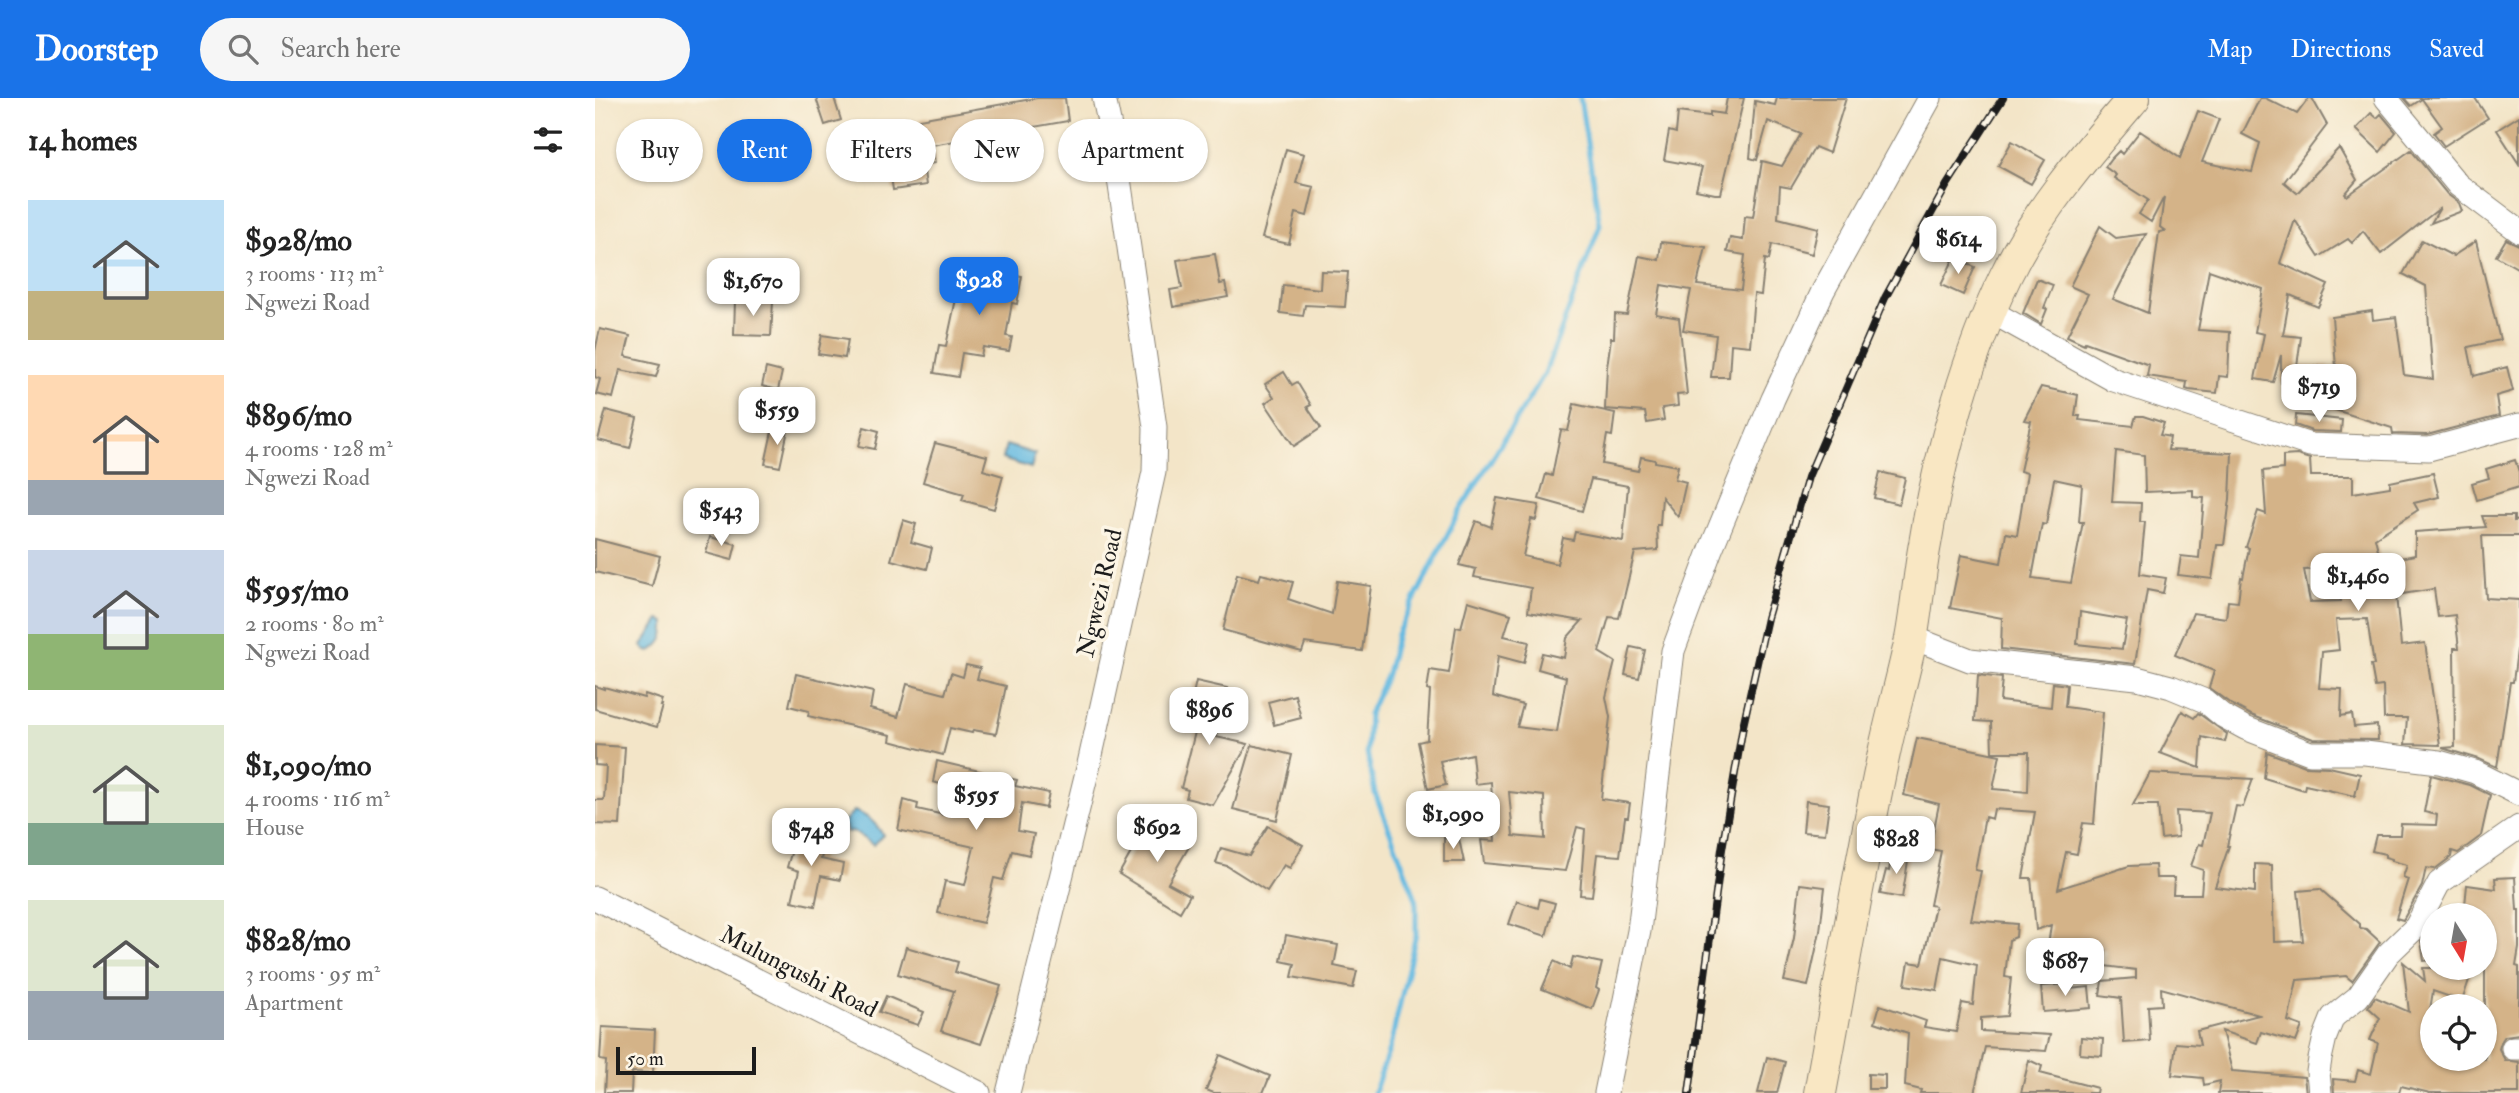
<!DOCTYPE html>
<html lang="en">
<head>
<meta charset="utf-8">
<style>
  :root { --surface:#fff; --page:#f6f6f6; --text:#222; --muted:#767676; --accent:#1a73e8 }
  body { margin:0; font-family:"IM FELL Double Pica",serif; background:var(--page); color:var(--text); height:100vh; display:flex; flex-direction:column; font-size:26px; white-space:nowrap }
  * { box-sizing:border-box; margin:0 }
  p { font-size:23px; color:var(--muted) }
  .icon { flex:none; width:38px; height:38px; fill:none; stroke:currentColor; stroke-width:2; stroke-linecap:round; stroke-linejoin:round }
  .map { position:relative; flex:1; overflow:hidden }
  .sheet { display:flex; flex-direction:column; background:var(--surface); width:595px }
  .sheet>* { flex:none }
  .guide { position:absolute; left:21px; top:21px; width:665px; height:63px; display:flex; gap:14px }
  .needle { width:46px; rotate:169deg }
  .buttons { position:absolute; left:1825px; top:805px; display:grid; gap:14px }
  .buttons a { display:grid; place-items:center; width:77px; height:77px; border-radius:50%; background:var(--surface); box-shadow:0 2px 5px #0004; font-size:35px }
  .scale { position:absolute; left:21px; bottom:18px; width:140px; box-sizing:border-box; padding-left:7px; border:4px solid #1c1c1c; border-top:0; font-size:19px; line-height:24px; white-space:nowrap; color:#1c1c1c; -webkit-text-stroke:5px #fcf5e5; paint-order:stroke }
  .price { position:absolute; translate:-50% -60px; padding:0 16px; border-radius:14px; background:#fff; color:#222; font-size:23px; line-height:46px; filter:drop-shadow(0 2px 4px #0008) }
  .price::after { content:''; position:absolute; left:50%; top:42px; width:21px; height:16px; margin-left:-10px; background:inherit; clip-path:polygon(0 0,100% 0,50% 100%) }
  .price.selected { background:var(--accent); color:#fff }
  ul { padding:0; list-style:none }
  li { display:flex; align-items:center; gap:21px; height:175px; padding:0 28px }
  li span { display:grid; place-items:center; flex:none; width:196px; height:140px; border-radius:0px; color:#555 }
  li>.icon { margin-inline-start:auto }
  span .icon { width:84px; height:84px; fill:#fffc; stroke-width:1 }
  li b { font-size:30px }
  h2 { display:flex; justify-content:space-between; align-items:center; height:84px; padding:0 28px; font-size:30px }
  .chip { padding:0 24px; border-radius:32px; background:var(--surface); box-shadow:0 2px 5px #0004; font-size:24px; line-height:63px }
  .chip.selected { background:var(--accent); color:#fff }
  header { display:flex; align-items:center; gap:42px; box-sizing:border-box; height:98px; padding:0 35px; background:var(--accent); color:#fff }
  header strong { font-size:33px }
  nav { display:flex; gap:38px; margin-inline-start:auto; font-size:24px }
  .search { width:490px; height:63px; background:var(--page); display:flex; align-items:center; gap:18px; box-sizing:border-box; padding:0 24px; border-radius:38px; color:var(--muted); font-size:26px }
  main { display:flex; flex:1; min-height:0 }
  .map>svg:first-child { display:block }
  .water { fill:#65bae1; stroke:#406b7e; stroke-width:2 }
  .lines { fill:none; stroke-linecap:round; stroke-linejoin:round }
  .stream { stroke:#65bae1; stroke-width:5 }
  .building { fill:#d4b388; fill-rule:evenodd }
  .street-casing { stroke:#888072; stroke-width:25 }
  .secondary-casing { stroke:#888072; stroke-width:34 }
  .street { stroke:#fff; stroke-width:23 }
  .secondary { stroke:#f9e7c3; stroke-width:32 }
  .rail-casing { stroke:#1c1c1c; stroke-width:8 }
  .rail { stroke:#fcf5e5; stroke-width:5; stroke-dasharray:16; stroke-linecap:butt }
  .labels { text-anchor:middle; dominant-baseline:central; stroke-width:7; stroke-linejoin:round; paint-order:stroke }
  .street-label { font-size:24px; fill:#1c1c1c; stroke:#fcf5e5 }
</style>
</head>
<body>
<header>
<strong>Doorstep</strong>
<div class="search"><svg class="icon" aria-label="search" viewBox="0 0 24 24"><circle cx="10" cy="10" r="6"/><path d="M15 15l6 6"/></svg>Search here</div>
<nav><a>Map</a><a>Directions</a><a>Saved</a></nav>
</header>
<main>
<section class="sheet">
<h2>14 homes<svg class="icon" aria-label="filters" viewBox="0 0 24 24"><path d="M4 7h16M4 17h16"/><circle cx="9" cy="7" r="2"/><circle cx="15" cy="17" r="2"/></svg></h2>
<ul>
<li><span style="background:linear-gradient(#bfe0f5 65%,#c2b280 0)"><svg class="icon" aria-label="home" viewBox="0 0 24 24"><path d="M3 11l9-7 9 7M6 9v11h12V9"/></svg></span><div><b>$928/mo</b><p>3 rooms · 113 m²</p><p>Ngwezi Road</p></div></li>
<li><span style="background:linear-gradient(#ffd9b3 75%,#9aa5b1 0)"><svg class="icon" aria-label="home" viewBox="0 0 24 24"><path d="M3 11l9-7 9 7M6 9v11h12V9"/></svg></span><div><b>$896/mo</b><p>4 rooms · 128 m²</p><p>Ngwezi Road</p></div></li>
<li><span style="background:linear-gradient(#c9d6e8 60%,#8fb573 0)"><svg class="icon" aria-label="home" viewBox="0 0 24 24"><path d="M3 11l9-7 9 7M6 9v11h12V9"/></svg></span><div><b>$595/mo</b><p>2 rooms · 80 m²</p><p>Ngwezi Road</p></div></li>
<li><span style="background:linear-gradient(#dfe7d0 70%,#7fa58c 0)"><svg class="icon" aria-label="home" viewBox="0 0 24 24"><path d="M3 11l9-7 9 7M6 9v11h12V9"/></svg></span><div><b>$1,090/mo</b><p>4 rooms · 116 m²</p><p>House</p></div></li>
<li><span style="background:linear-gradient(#dfe7d0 65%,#9aa5b1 0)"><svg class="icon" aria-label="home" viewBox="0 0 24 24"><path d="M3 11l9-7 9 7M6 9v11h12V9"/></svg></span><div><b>$828/mo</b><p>3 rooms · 95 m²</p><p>Apartment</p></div></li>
</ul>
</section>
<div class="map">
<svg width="1924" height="995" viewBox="0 0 1924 995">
  <rect width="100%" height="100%" fill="#fcf5e5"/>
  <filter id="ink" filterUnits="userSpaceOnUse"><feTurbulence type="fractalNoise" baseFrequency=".0143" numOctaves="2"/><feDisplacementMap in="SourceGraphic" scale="14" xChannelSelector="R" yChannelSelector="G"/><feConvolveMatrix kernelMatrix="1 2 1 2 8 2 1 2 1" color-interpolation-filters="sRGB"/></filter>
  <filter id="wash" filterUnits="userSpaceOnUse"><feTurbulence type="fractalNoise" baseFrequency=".00686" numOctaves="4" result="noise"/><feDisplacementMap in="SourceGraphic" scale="28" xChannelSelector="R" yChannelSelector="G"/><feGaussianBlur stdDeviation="1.57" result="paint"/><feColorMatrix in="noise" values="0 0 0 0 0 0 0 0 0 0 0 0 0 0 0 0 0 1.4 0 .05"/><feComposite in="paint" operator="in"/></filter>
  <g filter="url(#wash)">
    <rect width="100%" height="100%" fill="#f3e5c8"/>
    <g class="water">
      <path d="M411,347L440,356L436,370L407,361Z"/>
      <path d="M64,522L70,524C71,539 68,545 55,554L50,552L47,548Z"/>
      <path d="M259,713C273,718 280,724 288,737L278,747L258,733L252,734L249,724Z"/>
    </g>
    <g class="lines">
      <path class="stream" d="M779,995L795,949L821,836V801L780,695L772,654L774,616L792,576L802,536L865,412L950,275L1005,127L985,0"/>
    </g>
    <g id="blocks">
      <g class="building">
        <path d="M221,0H239L246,22L230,27Z"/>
        <path d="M442,0H470L473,23L337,47L340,65L328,67L331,87L298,92L290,39L327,33L324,21Z"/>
        <path d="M1132,0H1149L1126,96H1120L1101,92L1107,69L1069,62L1074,33L1081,35L1083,14L1115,18V14L1129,16Z"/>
        <path d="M1182,0H1251L1234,55L1220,49L1196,90L1185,88L1183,120L1223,130L1217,156L1177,146L1174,162L1170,161L1166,197L1159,196L1155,248L1136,246L1134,279H1116L1121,237L1088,232L1096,192L1066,187L1061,216L1084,220L1092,296L1082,297L1083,308L1067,310L1069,322L1052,325L1050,314L1010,311L1012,269L1016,240H1019L1020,216L1032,217L1044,158L1064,162L1066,144L1111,149L1102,187L1146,192L1150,157L1132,154L1135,140L1148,142L1150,118L1158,119L1167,63L1187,68L1206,36L1173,23L1162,62L1155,60L1160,3L1180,7Z"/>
        <path d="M1665,0H1670L1702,16L1714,0H1717L1732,27L1689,84L1702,95L1744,50L1762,82L1750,96L1752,98L1816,52L1852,96L1864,105L1867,113L1836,125L1845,110L1786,156L1768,133L1757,145L1753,141L1724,159L1700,122L1685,165L1733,187L1723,209L1695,197L1688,237L1706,239L1702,268L1741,269L1737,219L1777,213L1778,222L1801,219L1809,277L1838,281L1831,188L1808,176L1827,142L1858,158L1881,143L1905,242L1873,249L1879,278L1912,269L1918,293L1901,298L1904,318L1832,337L1798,336L1797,330L1734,310L1735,288H1705L1686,285V257L1678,284L1660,281L1669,236L1660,234L1668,191L1614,172L1603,232L1635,234L1633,279L1624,278L1622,295L1594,292L1591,291L1592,284L1552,278L1554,267L1490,244L1489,246L1472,238L1493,196L1475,188L1505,128L1521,140L1551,136L1518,201L1553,215L1564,134L1570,133L1565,129L1569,99L1556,124L1544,116L1553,102L1519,80L1521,77L1510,69L1516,61L1524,53L1527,56L1545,33L1585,60L1603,13L1624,21L1607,64L1657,74L1665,45L1647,36Z"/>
        <path d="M1809,0H1880L1893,20L1849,48L1839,35L1847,29L1827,1L1816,8Z"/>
        <path d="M1776,15L1782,20L1786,16L1801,34L1785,54L1761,31Z"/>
        <path d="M1924,18V66L1902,32Z"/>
        <path d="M1417,43L1450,62L1436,86L1403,68Z"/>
        <path d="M691,51L709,56L701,85L719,89L712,118L701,115L694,146L667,140Z"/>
        <path d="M1911,141L1924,147V171L1901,158Z"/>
        <path d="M620,156L625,186L630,185L633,199L578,209L575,192L587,190L582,162Z"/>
        <path d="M1359,160L1380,169L1368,197L1346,187Z"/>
        <path d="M368,168L427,178L422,206L417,205L411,238L417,239L414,253L388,249L386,258L367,255L363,279L339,275L344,247L351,248Z"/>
        <path d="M726,173L753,174L750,209L710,207L708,218L685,215L688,187L725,191Z"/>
        <path d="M1442,181L1458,187L1449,210L1452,211L1446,226L1428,215Z"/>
        <path d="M140,202L178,203L176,238L139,237Z"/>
        <path d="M5,231L35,238L30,258L65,266L61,279L25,272L18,300L1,296L5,281L0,279V253Z"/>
        <path d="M227,237L253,241L250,260L223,256Z"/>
        <path d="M171,270L187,274L183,292L167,288Z"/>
        <path d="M689,274L697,287L702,284L716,307L712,309L726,330L699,348L670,305L679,299L670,286Z"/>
        <path d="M1446,289L1483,297L1480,318H1485L1484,322L1538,328L1541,318H1548L1569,325L1565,337L1575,339L1573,352L1637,355L1635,401L1629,447H1622L1617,481L1583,477L1586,458L1604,460L1609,400L1598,399V392L1550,394L1549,357L1521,353L1517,404L1546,405L1545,424H1550L1545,476L1571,480L1568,495L1552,492L1540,566L1406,551L1407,520L1355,510L1366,457L1406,465L1411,435L1422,437L1432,375L1425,373L1436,323L1429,322ZM1459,381L1487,387L1484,424H1488L1476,485L1437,480L1447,426L1451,427ZM1485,514L1532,522L1527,551L1482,546Z"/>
        <path d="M979,306L1020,315L1017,338L1012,337L1007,366L1043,373L1046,359L1060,362V364L1083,368L1080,381L1091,384L1083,419L1067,399L1065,427H1062L1063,452L1040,454L1024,520L1014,519L1004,554L1020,564L1011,599L1015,619L1006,701L1035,705L1033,719H1030L1025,758L1002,756L997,798L985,797L990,731L982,729L970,773L889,765L886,742L900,743L896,684L880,686L877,656L845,663L851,687L833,691L823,644L832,642L835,593L832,592L835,572L854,575L861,529L866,530L873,503L916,516L909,538L934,544L929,565L903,558L898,598L928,607L922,629L962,634L971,579L943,571L947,555L969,560L972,540L987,523L933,514L936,490L879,479L881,471L864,467L881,423L896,429L902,400L944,407L941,422L936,421L928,458L962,466L968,440L978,442L980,434L1028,443L1033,388L996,381L987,413L944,401L951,376L957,378L966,332L973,333ZM914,694L949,698L950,741L918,738Z"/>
        <path d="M11,312L42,320L35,350L3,342Z"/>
        <path d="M1701,317L1747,322L1746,334L1717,333L1700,327Z"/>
        <path d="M178,329L193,332L185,369L170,366Z"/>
        <path d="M269,329L284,333L280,351L264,348Z"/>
        <path d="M340,345L392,358L388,372L408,378L399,411L367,402L369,396L328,384Z"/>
        <path d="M1702,357L1715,361L1716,378H1758V395L1795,389V384L1838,375L1844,399L1819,405L1823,412L1780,440L1786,464L1820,457V434L1891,429L1887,418H1919V423L1924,422V438H1887L1891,500L1924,502V537L1918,584H1915L1902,669L1884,661L1847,650L1860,649L1859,550H1864L1860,517L1843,519L1839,491L1801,497L1806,548L1830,545L1845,647L1810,646L1812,620H1789L1788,588L1780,589L1776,567H1779L1772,521L1741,522L1744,552L1727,554L1724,590L1747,591L1746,618L1757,616L1759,629L1782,627L1783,642L1718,641L1656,617L1636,606L1614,590L1619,573L1580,557L1598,515L1631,520L1633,503L1643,504L1646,479L1648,480L1654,450L1651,449L1663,413L1671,416L1668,373L1688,371V358ZM1739,470L1746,503L1715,504L1709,472Z"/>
        <path d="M1920,362L1924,374V389L1882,402L1877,385L1894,380L1891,371Z"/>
        <path d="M1285,374L1310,380L1304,406L1279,400Z"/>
        <path d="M308,422L321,426L316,444L337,450L332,471L296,462Z"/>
        <path d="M115,439L141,446L137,462L111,455Z"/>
        <path d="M0,441L65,458L57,488L0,474Z"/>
        <path d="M642,476L664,482L666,476L698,484L693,501L737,516L742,483L776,488L767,553L710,545L707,554L628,532Z"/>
        <path d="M1036,549L1050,552L1044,580L1030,577Z"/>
        <path d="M371,567L385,570L382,581L411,588L401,636L378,632L377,635L355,630L348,657L295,643L296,637L213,618L214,613L194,608L201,576L278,594L275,611L303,619L312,586L350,596L356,575L368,579Z"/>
        <path d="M1383,577L1407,580L1405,603L1456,609L1458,585L1472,587L1470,609L1508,614L1499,726L1488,725L1482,756L1471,754L1463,791L1534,768L1560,767L1561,780H1579L1578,796H1606L1608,772L1596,768L1604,746L1608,747L1615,715L1581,713L1583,739L1566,741L1563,707H1538L1555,675L1658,681L1648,709L1641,708L1632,748H1634L1620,789L1660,794V766L1677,767L1679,844L1708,843L1703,793L1725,791L1765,826V830L1771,831L1785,844L1757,883L1751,878L1702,882L1693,923L1707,928L1701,944L1666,934L1662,945L1627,933L1637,973L1709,979L1711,995H1623L1625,983L1609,987L1608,980L1577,977L1581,945L1605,947L1602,933L1664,917L1566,890L1567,907L1553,908L1555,943L1529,945L1526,900L1505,897L1507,883L1541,880V872L1509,868L1511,852L1471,849L1469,863L1451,861L1456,827L1441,832L1436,780H1428L1440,714L1399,711L1397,721L1390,719L1380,772L1386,773L1376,822L1422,826L1421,839L1414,842L1410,879L1416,880L1412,918L1386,920V933L1455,937L1451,953L1390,949L1379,995H1325L1326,992L1310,988L1313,935L1280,924L1285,907L1331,923L1329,929L1361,934L1367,905L1378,907L1382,867L1348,859L1342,892L1310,887L1314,864L1327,866L1340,808L1335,807L1346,753L1335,751L1344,706L1309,697L1322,640L1405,657L1398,691L1433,694L1434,654H1397L1396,624L1380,623Z"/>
        <path d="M601,583L632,590L621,639L653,646L618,707L591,700L593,692L586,690L600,634L598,633L600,625L592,623Z"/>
        <path d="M0,588L9,591V589L49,600L50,596L68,602L66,608H68L62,629L0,611Z"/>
        <path d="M700,597L706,620L679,627L673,604Z"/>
        <path d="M1587,613L1599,620L1603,615L1632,636L1630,644L1607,639L1605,670L1565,655Z"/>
        <path d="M0,647L30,649L25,727L0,726V702H9L11,668L0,667Z"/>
        <path d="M657,647L697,657L682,722L638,711Z"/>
        <path d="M1672,654L1710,668L1734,669L1765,676L1760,698L1710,687L1709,692L1669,680Z"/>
        <path d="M342,663L422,682L420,688L454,695L451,710L427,705L423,733L439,736L434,757L417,753L408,782L399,780L388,825L343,815L350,783L370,787L379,749L303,732L309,702L323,706L322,711L349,717L356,689L338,684Z"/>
        <path d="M1836,677L1875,687L1895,697L1886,738L1863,755L1857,753L1856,759L1840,771L1831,770L1827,788L1808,822L1801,820L1813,781L1808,779L1812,767L1797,763V761L1790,759V756L1777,753L1781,737H1805L1806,726L1841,727L1842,717L1829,714Z"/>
        <path d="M1211,703L1234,706L1230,736L1208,734Z"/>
        <path d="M555,721L596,745L573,785L595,797L585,814L524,776Z"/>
        <path d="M673,728L708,747L695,770L689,767L672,793L632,768L621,765L626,750L654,758Z"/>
        <path d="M202,735L231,741L226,761L248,766L245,782L226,778L220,808L197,803L204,773L192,769Z"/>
        <path d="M849,740L864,741L869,764H849Z"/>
        <path d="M1297,754L1314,757L1307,800L1285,796L1291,772L1294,773Z"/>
        <path d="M1920,779L1922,812H1924V850L1921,868L1924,869V936L1910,938L1906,944L1904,951L1910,962L1924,964V995H1835L1806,988L1804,995H1739L1738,981L1760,983L1763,972L1776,976L1783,945L1775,942L1785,920L1773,909L1780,899L1814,914L1808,864L1830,883L1828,870H1878L1867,903L1838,893L1830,943L1838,944V961H1890V817H1869L1872,787L1901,791L1900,780Z"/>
        <path d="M1205,786L1230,789L1225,833L1213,888L1189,883L1199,840Z"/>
        <path d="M945,801L960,805L951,838L914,826L922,803L943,810Z"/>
        <path d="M1838,828V862L1829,863L1826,843Z"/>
        <path d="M691,837L743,847L739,868L762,873L758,890L697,879L700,866L686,863Z"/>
        <path d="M311,849L363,864L360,874L406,888L386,946L346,933L359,893L303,876Z"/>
        <path d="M978,859L1007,865L1001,890L1004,892L997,911L947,891L959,863L975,871Z"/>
        <path d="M1474,886L1475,891L1494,889L1496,910L1448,914L1446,888Z"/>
        <path d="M291,898L329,914L323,927L284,914Z"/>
        <path d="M7,929L60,932L58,975L37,974L36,995H9L11,963L5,962Z"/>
        <path d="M1486,939L1508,941L1507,958L1485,956Z"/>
        <path d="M625,957L675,978L668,995H619L611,992Z"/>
        <path d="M1172,959L1190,964L1182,995H1163Z"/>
        <path d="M1434,962L1447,968L1445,975L1502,990L1501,995H1426Z"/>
        <path d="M1273,976L1290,977V991H1273Z"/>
      </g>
    </g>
  </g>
  <g filter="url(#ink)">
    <use href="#blocks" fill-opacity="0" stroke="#888072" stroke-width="2"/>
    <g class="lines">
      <defs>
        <g id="street">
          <path d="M1791,0L1863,87L1924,133"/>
          <path d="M1395,213L1519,282L1715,347L1834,351L1924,327"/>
          <path d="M1316,539L1375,562L1542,580L1576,589L1610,603L1628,618L1650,630L1715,655H1770L1844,664L1880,674L1924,696"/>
          <path d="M0,800L384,995"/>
          <path d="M1918,950H1924"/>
          <path d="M413,995L494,666L559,374L560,329L520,53L509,0"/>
          <path d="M1011,995L1044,833L1078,553L1116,451L1178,301L1228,193L1335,0"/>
          <path d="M1725,995L1723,974L1725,961L1730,939L1738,919L1763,899L1793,856L1821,829L1844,785L1924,729"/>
        </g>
        <path id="secondary" d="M1225,995C1246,882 1265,768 1289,655C1297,617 1308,579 1316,541C1322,510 1324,477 1330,446C1344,359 1373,256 1411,177C1443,111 1492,55 1539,0"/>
      </defs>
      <use href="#street" class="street-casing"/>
      <use href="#secondary" class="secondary-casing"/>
      <use href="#street" class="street"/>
      <use href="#secondary" class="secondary"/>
      <defs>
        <path id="rail" d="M1094,995L1127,751L1148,628L1172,520L1213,379L1290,200L1352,87L1408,0"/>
      </defs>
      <use href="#rail" class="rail-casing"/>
      <use href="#rail" class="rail"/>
    </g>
  </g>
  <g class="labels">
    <g class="street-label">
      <text transform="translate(505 495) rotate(-77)">Ngwezi Road</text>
      <text transform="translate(204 874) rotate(27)">Mulungushi Road</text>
    </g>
  </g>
</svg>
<div class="buttons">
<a><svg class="needle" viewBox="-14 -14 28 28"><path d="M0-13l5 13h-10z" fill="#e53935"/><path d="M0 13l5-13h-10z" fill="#767676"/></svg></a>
<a><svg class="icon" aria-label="locate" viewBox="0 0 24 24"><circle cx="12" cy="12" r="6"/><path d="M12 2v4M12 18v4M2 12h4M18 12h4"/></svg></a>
</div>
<div class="scale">50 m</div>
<b class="price" style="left:1363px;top:178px">$614</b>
<b class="price selected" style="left:384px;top:219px">$928</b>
<b class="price" style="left:158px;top:220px">$1,670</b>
<b class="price" style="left:1724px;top:326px">$719</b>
<b class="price" style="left:182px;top:349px">$559</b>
<b class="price" style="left:126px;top:450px">$543</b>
<b class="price" style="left:1763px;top:515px">$1,460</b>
<b class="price" style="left:614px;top:649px">$896</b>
<b class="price" style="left:381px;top:734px">$595</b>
<b class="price" style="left:858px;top:753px">$1,090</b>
<b class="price" style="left:562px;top:766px">$692</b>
<b class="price" style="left:216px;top:770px">$748</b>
<b class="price" style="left:1301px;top:778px">$828</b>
<b class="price" style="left:1470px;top:900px">$687</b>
<div class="guide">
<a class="chip">Buy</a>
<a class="chip selected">Rent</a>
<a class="chip">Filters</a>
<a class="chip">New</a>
<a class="chip">Apartment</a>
</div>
</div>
</main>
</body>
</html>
